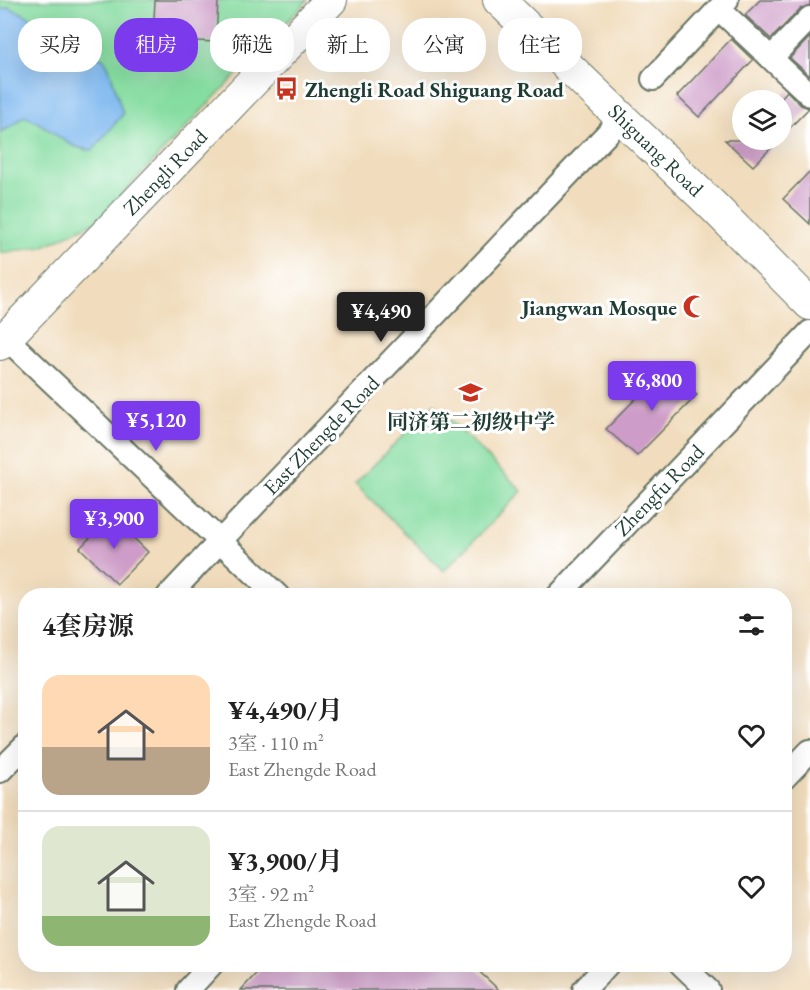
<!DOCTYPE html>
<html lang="zh">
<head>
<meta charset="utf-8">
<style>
  :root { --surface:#fff; --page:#f6f6f6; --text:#222; --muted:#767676; --line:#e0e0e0; --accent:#7c3aed }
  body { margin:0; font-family:"EB Garamond","Noto Serif SC",serif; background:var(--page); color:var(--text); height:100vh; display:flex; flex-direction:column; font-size:22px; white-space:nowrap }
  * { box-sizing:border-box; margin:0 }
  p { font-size:20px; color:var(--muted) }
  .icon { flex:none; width:33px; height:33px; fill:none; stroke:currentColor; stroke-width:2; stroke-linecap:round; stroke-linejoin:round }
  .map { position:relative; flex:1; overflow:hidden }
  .drawer { position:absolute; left:18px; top:588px; width:774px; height:384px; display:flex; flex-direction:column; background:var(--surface); border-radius:24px; box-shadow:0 6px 24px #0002 }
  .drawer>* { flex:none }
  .hud { position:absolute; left:18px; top:18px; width:774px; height:54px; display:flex; gap:12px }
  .tools { position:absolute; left:732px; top:90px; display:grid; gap:12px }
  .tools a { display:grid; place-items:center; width:60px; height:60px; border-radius:50%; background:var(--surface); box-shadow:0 6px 24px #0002; font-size:30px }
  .price { position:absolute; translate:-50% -51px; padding:0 14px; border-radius:6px; background:var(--accent); color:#fff; font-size:20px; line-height:39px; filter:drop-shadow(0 2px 3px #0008) }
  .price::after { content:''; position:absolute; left:50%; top:36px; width:18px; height:14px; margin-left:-9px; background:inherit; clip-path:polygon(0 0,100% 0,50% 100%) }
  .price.active { background:#222; color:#fff }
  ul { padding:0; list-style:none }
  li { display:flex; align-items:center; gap:18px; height:150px; padding:0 24px }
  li+li { border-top:2px solid var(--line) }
  li span { display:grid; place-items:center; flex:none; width:168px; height:120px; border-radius:18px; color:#555 }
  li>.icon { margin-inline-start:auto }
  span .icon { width:72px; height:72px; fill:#fffc; stroke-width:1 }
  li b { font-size:26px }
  h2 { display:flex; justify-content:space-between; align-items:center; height:72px; padding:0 24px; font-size:26px }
  .pill { padding:0 21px; border-radius:24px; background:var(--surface); box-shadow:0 6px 24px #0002; font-size:21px; line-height:54px }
  .pill.active { background:var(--accent); color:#fff }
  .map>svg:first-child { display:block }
  .green { fill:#86dda1; stroke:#528d6a; stroke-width:1.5 }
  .water { fill:#7eb8ef; stroke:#4e7a92; stroke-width:1.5 }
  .building { fill:#ce9cc8 }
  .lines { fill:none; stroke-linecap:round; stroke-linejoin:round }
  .street-casing { stroke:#687564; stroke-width:26 }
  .secondary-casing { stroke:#687564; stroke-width:34 }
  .street { stroke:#fff; stroke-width:22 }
  .secondary { stroke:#fff; stroke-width:32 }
  .labels { text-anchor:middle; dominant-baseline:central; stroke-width:6; stroke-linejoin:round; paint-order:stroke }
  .poi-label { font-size:21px; font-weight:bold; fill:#1f3d34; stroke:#fff; text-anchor:start }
  .street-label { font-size:21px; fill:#1f3d34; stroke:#fff }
</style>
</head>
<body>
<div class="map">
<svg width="810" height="990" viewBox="0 0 810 990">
  <rect width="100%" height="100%" fill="#fff"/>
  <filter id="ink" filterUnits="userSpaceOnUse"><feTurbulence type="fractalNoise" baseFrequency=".0167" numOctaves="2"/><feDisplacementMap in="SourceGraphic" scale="12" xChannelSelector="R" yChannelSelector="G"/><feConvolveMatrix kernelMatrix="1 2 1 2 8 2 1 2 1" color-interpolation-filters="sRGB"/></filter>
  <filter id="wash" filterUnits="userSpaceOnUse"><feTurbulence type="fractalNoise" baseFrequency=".008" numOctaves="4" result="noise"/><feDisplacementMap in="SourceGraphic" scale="24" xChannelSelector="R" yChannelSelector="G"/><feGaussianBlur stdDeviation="1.35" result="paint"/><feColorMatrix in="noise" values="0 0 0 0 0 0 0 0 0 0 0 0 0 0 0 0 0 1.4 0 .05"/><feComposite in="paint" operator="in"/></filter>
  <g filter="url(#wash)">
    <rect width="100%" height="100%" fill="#f1ddbd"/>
    <g class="green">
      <path d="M0,0H308L95,222L42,247L0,253Z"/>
      <path d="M434,404L522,491L444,571L355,484Z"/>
    </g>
    <path class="water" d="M8,7L22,13L104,59L109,68L123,114L93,150C64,150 50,124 24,116L11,127L0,132V10Z"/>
    <g id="blocks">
      <g class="building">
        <path d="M155,0H218L216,42L153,39Z"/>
        <path d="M760,0H810V5L800,9L771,39L745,15Z"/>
        <path d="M810,37V76L790,58Z"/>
        <path d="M731,39L753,60L699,117L677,96Z"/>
        <path d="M787,91L801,105L809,108L782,136V97Z"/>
        <path d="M725,140H779L753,166Z"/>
        <path d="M810,171V224L783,199Z"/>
        <path d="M667,367L697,395L637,456L606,429Z"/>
        <path d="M111,516L148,552L117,584L80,548Z"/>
        <path d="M265,964H471L499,990H241Z"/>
      </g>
    </g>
  </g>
  <g filter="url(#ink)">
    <use href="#blocks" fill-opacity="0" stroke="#687564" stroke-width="1.5"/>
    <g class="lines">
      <defs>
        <g id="street">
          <path d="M719,9L810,95"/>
          <path d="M771,58L810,18"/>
          <path d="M653,79L727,0"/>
          <path d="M6,338L278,596"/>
          <path d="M168,596L622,118"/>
          <path d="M558,596L810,332"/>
          <path d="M0,771L26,745"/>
          <path d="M784,778L810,751"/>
          <path d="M681,964L708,990"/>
          <path d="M188,990L212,964"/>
          <path d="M584,990L608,964"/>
        </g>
        <g id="secondary">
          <path d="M499,0L712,205L810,304"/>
          <path d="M0,344L331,0"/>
        </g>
      </defs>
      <use href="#street" class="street-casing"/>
      <use href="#secondary" class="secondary-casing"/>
      <use href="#street" class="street"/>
      <use href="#secondary" class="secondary"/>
    </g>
  </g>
  <defs>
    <symbol id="bus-bare" viewBox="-9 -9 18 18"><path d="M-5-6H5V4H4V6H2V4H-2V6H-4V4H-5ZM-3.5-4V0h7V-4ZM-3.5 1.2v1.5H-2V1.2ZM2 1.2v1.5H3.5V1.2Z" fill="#c8321e" stroke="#fff" stroke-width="2.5" paint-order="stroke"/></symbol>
    <symbol id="mosque-bare" viewBox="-9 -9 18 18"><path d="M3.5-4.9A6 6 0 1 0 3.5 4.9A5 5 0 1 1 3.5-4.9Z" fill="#c8321e" stroke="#fff" stroke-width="2.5" paint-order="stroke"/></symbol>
    <symbol id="school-bare" viewBox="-9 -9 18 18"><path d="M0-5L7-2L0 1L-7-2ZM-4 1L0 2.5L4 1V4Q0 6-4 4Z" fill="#c8321e" stroke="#fff" stroke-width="2.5" paint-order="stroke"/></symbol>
  </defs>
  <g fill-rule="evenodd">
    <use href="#bus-bare" x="270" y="72" width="33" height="33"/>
    <use href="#mosque-bare" x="678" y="290" width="33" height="33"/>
    <use href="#school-bare" x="454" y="376" width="33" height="33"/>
  </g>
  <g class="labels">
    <g class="poi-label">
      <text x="305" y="89">Zhengli Road Shiguang Road</text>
      <text x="677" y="307" text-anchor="end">Jiangwan Mosque</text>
      <text x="471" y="421" text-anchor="middle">同济第二初级中学</text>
    </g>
    <g class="street-label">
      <text transform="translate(656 150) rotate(44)">Shiguang Road</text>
      <text transform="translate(165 172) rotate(-46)">Zhengli Road</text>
      <text transform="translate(321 435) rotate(-46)">East Zhengde Road</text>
      <text transform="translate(659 490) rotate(-46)">Zhengfu Road</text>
    </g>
  </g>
</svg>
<div class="tools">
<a><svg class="icon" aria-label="layers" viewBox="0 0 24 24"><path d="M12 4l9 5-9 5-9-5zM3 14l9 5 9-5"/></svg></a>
</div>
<b class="price active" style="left:381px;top:343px">¥4,490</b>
<b class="price" style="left:652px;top:412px">¥6,800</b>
<b class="price" style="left:156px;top:452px">¥5,120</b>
<b class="price" style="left:114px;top:550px">¥3,900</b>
<div class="hud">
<a class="pill">买房</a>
<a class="pill active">租房</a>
<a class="pill">筛选</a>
<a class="pill">新上</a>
<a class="pill">公寓</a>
<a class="pill">住宅</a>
</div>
<section class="drawer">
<h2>4套房源<svg class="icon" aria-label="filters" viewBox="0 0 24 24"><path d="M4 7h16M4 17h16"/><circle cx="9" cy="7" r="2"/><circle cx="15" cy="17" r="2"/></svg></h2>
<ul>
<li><span style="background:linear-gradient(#ffd9b3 60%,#b9a48a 0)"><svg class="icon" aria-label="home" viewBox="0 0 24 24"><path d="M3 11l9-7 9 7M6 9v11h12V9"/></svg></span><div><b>¥4,490/月</b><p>3室 · 110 m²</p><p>East Zhengde Road</p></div><svg class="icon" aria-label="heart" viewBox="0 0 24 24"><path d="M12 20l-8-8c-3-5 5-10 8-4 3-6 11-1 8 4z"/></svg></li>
<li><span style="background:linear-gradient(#dfe7d0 75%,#8fb573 0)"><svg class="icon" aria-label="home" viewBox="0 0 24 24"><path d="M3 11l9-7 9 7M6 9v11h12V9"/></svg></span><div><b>¥3,900/月</b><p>3室 · 92 m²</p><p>East Zhengde Road</p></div><svg class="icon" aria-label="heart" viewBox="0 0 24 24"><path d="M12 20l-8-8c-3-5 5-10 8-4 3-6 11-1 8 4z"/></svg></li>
</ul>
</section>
</div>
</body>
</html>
